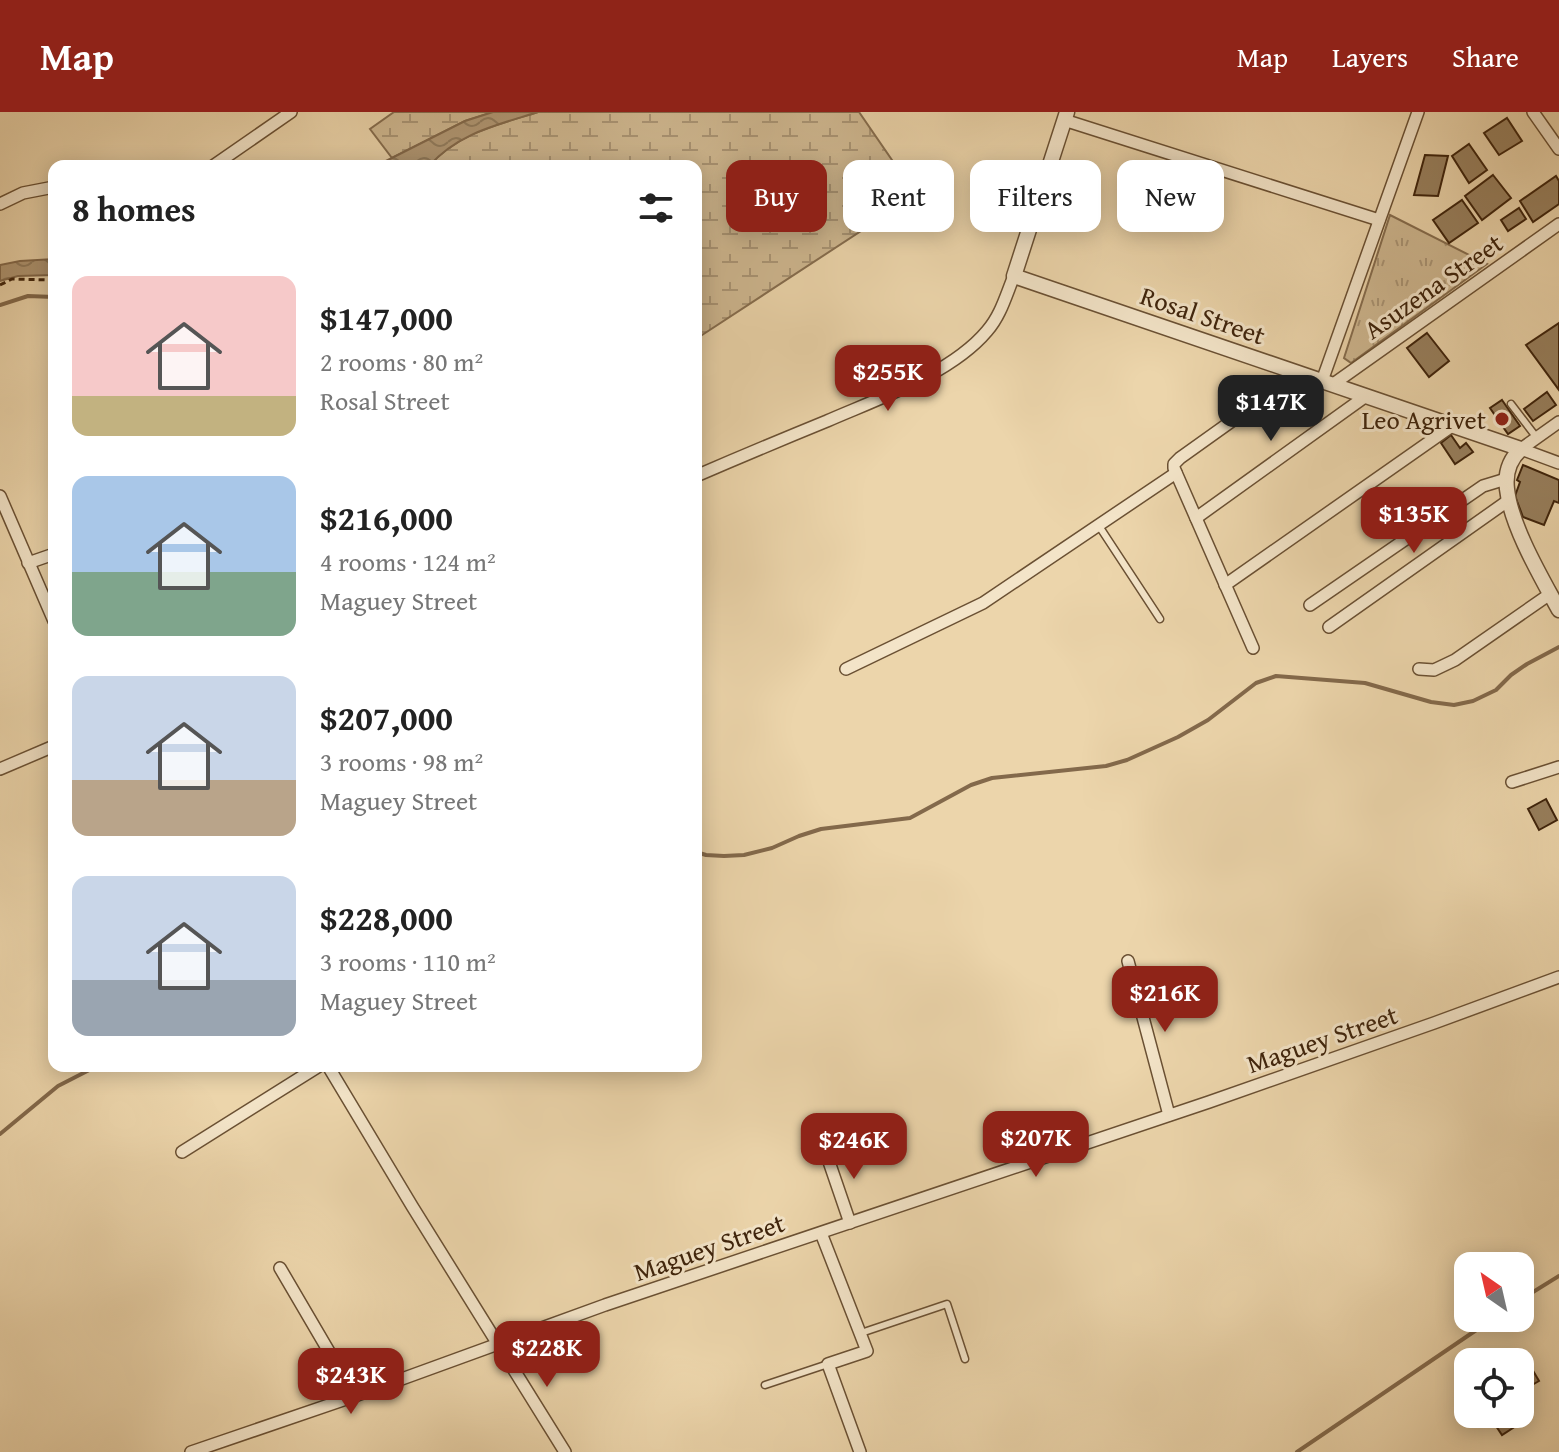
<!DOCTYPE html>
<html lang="en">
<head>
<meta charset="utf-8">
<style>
  :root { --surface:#fff; --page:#f6f6f6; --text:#222; --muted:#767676; --accent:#8f2418 }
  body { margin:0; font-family:"Gentium Book Plus",serif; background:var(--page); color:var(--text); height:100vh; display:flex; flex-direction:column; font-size:30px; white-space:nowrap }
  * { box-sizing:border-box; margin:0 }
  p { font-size:26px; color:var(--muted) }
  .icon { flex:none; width:44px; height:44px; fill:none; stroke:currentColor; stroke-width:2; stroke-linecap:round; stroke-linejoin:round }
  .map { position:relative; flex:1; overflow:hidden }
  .drawer { position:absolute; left:48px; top:48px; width:654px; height:912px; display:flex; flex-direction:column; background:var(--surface); border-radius:16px; box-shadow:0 4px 20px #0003 }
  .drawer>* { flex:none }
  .guide { position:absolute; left:726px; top:48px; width:712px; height:72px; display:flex; gap:16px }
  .needle { width:52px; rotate:326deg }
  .tools { position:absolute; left:1454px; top:1140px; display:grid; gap:16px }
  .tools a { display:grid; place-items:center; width:80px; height:80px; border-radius:16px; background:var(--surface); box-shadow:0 4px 20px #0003; font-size:40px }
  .price { position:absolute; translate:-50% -68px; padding:0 18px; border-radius:16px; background:var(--accent); color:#fff; font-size:26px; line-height:52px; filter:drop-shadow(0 2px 4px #0008) }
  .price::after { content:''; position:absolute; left:50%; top:48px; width:24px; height:18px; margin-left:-12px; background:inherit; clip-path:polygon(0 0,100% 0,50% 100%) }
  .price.active { background:#222; color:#fff }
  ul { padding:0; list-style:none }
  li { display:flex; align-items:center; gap:24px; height:200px; padding:0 24px }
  li span { display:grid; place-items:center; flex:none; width:224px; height:160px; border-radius:16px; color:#555 }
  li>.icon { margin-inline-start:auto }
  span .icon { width:96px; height:96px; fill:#fffc; stroke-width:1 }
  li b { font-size:34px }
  h2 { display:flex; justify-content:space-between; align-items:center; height:96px; padding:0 24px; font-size:34px }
  .pill { padding:0 28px; border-radius:16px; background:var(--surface); box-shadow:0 4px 20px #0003; font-size:28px; line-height:72px }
  .pill.active { background:var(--accent); color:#fff }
  header { display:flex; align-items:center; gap:48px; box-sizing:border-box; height:112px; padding:0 40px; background:var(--accent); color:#fff }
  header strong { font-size:38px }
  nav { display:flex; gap:44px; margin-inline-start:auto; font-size:28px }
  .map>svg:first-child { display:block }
  .grass { fill:url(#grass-tufts); stroke:#866d4e; stroke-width:2 }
  .wetland { fill:url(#wetland-marsh); stroke:#866d4e; stroke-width:2 }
  .water { fill:url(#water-waves); stroke:#83694b; stroke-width:2 }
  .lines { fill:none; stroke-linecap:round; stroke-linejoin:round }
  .stream { stroke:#83694b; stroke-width:4 }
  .building { fill:#98805e; stroke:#3e230b; stroke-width:2 }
  .service-casing { stroke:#6a5033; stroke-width:9 }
  .minor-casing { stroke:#6a5033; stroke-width:14 }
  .tertiary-casing { stroke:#6a5033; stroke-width:17 }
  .path { stroke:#3e230b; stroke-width:3; stroke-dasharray:6 4; stroke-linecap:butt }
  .service { stroke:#f3e4c8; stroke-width:6 }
  .minor { stroke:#f3e4c8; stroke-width:11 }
  .tertiary { stroke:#f3e4c8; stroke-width:14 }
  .poi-dot { fill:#8f2418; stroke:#f3e4c8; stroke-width:3 }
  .labels { text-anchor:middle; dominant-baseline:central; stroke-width:6; stroke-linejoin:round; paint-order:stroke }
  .street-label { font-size:26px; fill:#3e230b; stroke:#f3e4c8 }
  .poi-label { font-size:26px; fill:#3e230b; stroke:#f3e4c8; text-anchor:end }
</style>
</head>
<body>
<header>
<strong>Map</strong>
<nav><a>Map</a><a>Layers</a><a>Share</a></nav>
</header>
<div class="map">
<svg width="1559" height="1340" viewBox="0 0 1559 1340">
  <defs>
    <pattern id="grass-tufts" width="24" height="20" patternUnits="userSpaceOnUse" patternTransform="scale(2)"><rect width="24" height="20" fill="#ceb790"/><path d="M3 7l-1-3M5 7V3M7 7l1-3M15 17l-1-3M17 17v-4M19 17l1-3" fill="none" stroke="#a99474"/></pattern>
    <pattern id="wetland-marsh" width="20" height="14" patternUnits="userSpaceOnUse" patternTransform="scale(2)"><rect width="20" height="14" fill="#ceb790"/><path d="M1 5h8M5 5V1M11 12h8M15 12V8" fill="none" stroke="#a99474"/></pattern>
    <pattern id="water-waves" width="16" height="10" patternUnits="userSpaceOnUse" patternTransform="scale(2)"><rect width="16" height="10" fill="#b19875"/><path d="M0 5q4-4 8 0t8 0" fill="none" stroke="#917c5e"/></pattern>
  </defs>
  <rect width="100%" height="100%" fill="#ecd5ab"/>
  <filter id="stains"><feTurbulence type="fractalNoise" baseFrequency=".0025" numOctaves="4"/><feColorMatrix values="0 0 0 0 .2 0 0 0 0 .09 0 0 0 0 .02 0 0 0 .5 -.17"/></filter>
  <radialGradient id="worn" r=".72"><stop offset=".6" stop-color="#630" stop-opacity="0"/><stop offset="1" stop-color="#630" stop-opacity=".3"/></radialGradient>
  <path class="grass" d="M1390,103L1487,152L1351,251L1344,246Z"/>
  <g class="wetland">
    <path d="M394,0H493L465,9L392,46L370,17Z"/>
    <path d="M538,0H859L916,83L696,227V54H429C458,21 497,13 538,0Z"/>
  </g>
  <g class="water">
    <path d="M493,0H538C497,13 458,21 429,54H376L465,9Z"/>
    <path d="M54,147V163L18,164L0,169V153L20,149Z"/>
  </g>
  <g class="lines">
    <g class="stream">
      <path d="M0,193L28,184L54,185"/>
      <path d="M696,740L706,743L724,744L744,743L772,736L799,724L821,717L910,706L971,673L992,666L1106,654L1127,648L1178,625L1208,608L1256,571L1276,564L1365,571L1431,590L1454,593L1473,589L1496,578L1511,563L1527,552L1559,535"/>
      <path d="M0,1022L58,974L97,954"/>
      <path d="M1520,1188L1559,1164"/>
      <path d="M1297,1340L1494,1206"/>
    </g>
  </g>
  <g class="building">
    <path d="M1507,6L1522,29L1499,43L1484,21Z"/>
    <path d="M1469,32L1487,58L1469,71L1452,44Z"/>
    <path d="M1425,43L1448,44L1438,84L1414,83Z"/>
    <path d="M1493,63L1511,86L1482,108L1465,84Z"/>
    <path d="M1556,64L1559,69V92L1533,110L1520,89Z"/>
    <path d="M1462,88L1478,111L1449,131L1433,108Z"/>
    <path d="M1519,96L1526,107L1508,119L1501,108Z"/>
    <path d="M1559,211V278L1526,233Z"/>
    <path d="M1427,221L1449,249L1429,265L1407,236Z"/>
    <path d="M1547,280L1556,293L1533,309L1524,297Z"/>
    <path d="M1502,288L1520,314L1508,322L1490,296Z"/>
    <path d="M1451,323L1460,336L1466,331L1473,340L1455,352L1441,331Z"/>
    <path d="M1523,353L1559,368V391L1554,389L1544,413L1523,405L1515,384L1520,370L1517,368Z"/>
    <path d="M1546,687L1557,708L1539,718L1528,697Z"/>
    <path d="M1532,1257L1539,1269L1520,1280V1264Z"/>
    <path d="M1507,1302H1512L1519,1312L1502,1323L1494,1311Z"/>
  </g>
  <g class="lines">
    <defs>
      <g id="service">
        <path d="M1511,292L1537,326"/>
        <path d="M1099,414L1160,507"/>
        <path d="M861,1221L947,1192L965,1247"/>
        <path d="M765,1273L828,1252"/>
      </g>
      <g id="minor">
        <path d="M1533,0L1559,37"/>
        <path d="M1064,8L1379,108"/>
        <path d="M213,54L291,0"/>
        <path d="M0,92L23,81L54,75"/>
        <path d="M1322,269L1418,0"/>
        <path d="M1332,273L1559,112"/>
        <path d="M1521,337L1559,310"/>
        <path d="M1521,337L1559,351"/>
        <path d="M696,364C740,345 783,327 827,309C877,287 951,262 987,219C1001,203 1006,183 1014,164"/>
        <path d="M0,384L54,509"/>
        <path d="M1196,406L1366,284"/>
        <path d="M28,451L54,442"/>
        <path d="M1225,473L1452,314"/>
        <path d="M1310,493L1483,374L1506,367"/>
        <path d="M1329,515L1509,388"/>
        <path d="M1253,536L1174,356V352L1180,346L1299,261"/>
        <path d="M846,557L983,491L1176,361"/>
        <path d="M1419,557L1434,558L1455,548L1550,482"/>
        <path d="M0,657L54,634"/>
        <path d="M1512,670L1559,655"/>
        <path d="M1128,849L1169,1003"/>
        <path d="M328,954L412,1094L565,1340"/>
        <path d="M825,1038L850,1111"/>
        <path d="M182,1040L319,954"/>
        <path d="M821,1121L867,1239L828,1252L860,1340"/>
        <path d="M280,1156L355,1284"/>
        <path d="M191,1340L355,1284L605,1193L1209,990L1434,911L1559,865"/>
      </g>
      <path id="tertiary" d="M1067,0L1014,164L1521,337C1510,347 1505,361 1507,377C1511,414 1541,465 1559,498"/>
    </defs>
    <use href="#service" class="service-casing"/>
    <use href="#minor" class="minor-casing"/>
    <use href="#tertiary" class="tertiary-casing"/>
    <path class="path" d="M0,173L12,167L54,168"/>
    <use href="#service" class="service"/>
    <use href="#minor" class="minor"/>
    <use href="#tertiary" class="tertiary"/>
  </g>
  <circle class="poi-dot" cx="1502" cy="307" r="8"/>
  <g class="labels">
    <g class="street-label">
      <text transform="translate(1433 174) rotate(-35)">Asuzena Street</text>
      <text transform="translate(1203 203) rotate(19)">Rosal Street</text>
      <text transform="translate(1322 927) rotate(-19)">Maguey Street</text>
      <text transform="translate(709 1135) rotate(-19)">Maguey Street</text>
    </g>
    <g class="poi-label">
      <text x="1486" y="307">Leo Agrivet</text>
    </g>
  </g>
  <rect width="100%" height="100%" filter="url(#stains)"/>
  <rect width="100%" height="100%" fill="url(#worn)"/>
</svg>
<div class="tools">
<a><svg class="needle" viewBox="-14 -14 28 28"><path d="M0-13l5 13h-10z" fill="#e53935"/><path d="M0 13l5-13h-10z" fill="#767676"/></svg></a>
<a><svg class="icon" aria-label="locate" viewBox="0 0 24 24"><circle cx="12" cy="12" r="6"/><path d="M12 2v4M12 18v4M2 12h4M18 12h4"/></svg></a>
</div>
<b class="price" style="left:888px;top:301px">$255K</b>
<b class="price active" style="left:1271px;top:331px">$147K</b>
<b class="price" style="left:1414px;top:443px">$135K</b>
<b class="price" style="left:1165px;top:922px">$216K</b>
<b class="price" style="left:1036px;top:1067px">$207K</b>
<b class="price" style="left:854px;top:1069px">$246K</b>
<b class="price" style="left:547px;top:1277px">$228K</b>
<b class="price" style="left:351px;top:1304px">$243K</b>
<div class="guide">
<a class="pill active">Buy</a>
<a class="pill">Rent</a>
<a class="pill">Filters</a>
<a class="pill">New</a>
</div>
<section class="drawer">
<h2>8 homes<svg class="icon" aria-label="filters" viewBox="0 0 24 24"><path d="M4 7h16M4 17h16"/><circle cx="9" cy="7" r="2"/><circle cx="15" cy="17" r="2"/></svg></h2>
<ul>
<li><span style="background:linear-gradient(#f6c9c9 75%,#c2b280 0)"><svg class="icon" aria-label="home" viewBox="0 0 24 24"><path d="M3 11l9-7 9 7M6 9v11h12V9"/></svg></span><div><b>$147,000</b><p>2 rooms · 80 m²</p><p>Rosal Street</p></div></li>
<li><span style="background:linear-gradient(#a9c7e8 60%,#7fa58c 0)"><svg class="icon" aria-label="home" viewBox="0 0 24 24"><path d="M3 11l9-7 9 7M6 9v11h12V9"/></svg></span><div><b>$216,000</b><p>4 rooms · 124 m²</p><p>Maguey Street</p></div></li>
<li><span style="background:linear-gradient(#c9d6e8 65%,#b9a48a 0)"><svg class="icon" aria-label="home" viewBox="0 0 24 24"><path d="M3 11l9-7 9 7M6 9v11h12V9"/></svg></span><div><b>$207,000</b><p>3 rooms · 98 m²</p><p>Maguey Street</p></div></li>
<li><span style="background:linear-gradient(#c9d6e8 65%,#9aa5b1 0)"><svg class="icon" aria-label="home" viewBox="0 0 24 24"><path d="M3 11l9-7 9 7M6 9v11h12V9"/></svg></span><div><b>$228,000</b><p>3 rooms · 110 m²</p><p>Maguey Street</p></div></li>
</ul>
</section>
</div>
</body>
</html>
